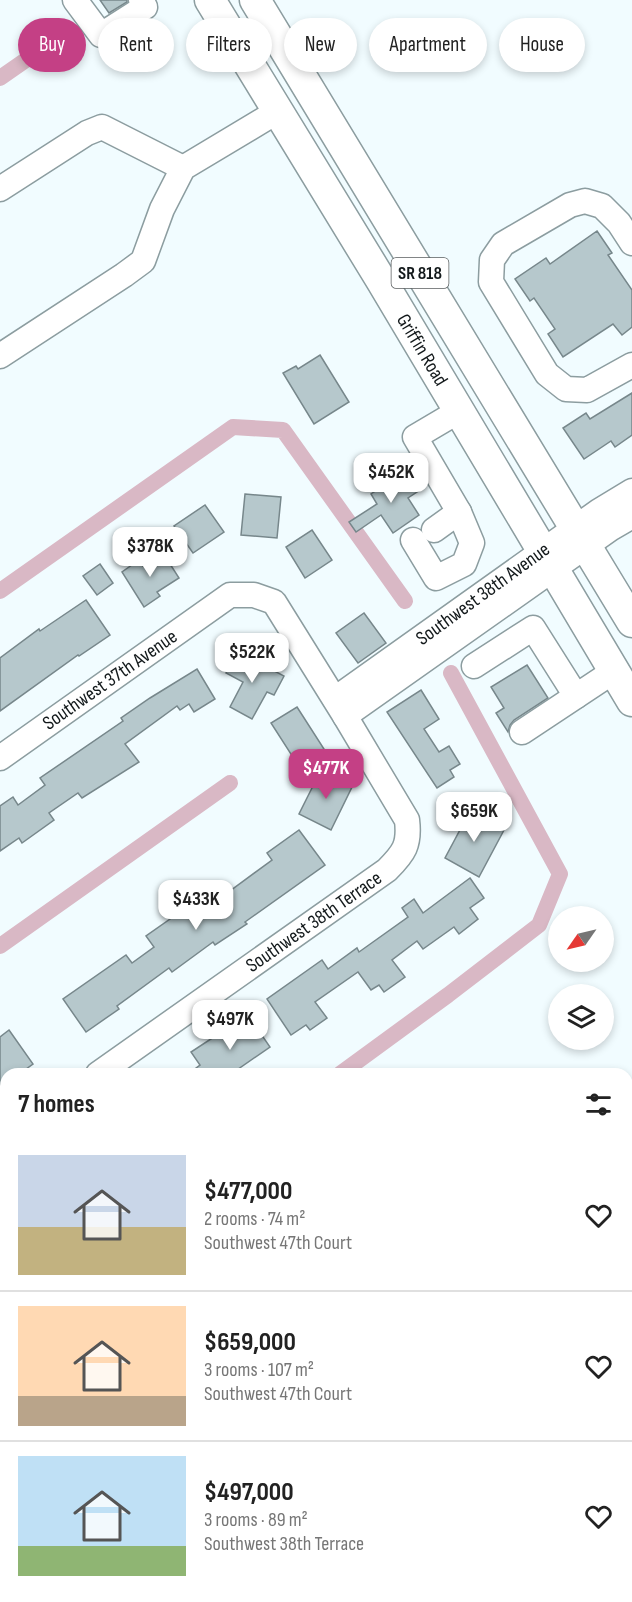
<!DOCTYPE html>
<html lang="en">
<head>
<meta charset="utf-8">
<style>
  :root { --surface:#fff; --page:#f2f2f2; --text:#222; --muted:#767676; --line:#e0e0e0; --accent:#c44085 }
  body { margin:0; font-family:"Sofia Sans Condensed",sans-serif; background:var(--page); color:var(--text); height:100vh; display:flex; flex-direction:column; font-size:22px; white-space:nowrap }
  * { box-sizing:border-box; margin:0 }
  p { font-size:20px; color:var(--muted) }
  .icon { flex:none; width:33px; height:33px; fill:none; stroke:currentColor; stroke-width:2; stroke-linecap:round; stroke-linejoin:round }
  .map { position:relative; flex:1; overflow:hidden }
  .sheet { position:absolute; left:0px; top:1068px; width:633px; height:534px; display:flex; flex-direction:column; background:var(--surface); border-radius:18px 18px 0 0; box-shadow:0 3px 9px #0003 }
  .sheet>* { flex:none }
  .hud { position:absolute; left:18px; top:18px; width:597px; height:54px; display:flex; gap:12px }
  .needle { width:39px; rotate:236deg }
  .controls { position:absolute; left:548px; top:906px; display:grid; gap:12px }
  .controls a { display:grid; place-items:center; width:66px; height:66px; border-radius:50%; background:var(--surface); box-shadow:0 3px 9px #0003; font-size:30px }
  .price { position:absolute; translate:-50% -51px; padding:0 14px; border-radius:12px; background:#fff; color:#222; font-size:20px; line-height:39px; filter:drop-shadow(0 2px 3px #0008) }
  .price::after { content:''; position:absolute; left:50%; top:36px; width:18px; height:14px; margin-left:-9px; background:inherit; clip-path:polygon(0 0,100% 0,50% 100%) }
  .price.active { background:var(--accent); color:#fff }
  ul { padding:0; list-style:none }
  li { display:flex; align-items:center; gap:18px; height:150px; padding:0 18px }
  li+li { border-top:2px solid var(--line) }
  li span { display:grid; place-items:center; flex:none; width:168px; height:120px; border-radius:0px; color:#555 }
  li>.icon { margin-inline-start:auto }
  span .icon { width:72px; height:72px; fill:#fffc; stroke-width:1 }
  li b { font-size:26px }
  h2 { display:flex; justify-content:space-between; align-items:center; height:72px; padding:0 18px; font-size:26px }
  .tag { padding:0 21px; border-radius:27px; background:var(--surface); box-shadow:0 3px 9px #0003; font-size:21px; line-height:54px }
  .tag.active { background:var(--accent); color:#fff }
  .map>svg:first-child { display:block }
  .green { fill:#f7e0e9 }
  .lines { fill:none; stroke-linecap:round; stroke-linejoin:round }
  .canal { stroke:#d9b8c5; stroke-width:16 }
  .building { fill:#b6c8cc; stroke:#77878b; stroke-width:1.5 }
  .minor-casing { stroke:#8c9da0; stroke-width:27 }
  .major-casing { stroke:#8c9da0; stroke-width:33 }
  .minor { stroke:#fff; stroke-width:24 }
  .major { stroke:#fff; stroke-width:30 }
  .labels { text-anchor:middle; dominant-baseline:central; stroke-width:5; stroke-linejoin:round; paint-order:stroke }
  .shield { fill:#fff; stroke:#5a5e5f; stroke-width:1.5 }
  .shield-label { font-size:18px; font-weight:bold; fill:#13191b }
  .street-label { font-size:20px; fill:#13191b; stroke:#fff }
</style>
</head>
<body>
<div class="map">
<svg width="632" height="1602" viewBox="0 0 632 1602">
  <rect width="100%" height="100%" fill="#f1fcff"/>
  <path class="green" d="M6,1340V1596H379L384,1602H0V1344Z"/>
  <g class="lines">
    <g class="canal">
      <path d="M0,78L66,32"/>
      <path d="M0,591L233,427L283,430L405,601"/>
      <path d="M0,946L230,783"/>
      <path d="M340,1074L448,995L539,925L560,874L451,673"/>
      <path d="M0,1316L6,1312"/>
      <path d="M627,1547L632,1544"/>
      <path d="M418,1596L422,1602"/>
      <path d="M550,1602L558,1596"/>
    </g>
  </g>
  <g class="building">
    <path d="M100,0H127V2L109,13Z"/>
    <path d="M597,231L612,253L608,255L632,290V327L622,335L613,324L563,357L548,334L555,329L534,298L530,301L515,279L546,258L550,264Z"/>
    <path d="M320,355L349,402L314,424L283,373L296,366L298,369Z"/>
    <path d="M632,393V435L615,447L611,441L584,459L563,428L586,413L590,419Z"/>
    <path d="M407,470L420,490L408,498L419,515L393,533L381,515L356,532L349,522L377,504L371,494Z"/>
    <path d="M245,494L281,497L277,538L241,535Z"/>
    <path d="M205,505L224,532L193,553L174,526Z"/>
    <path d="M312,530L332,560L305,578L286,547Z"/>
    <path d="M163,553L179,578L157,592L160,596L144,607L122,572L139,560L143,566Z"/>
    <path d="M100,564L113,583L97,595L83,576Z"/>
    <path d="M86,600L110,635L79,656L78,655L0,711V658L39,629L40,631Z"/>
    <path d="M364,613L386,643L358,663L336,633Z"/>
    <path d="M237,651L284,676L274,695L267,692L252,719L230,707L243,682L226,673Z"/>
    <path d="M527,665L548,698L514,720L510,725L508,732L496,713L504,708L491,687Z"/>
    <path d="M197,669L215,699L194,712L189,704L180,710L177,706L125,744L139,762L82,798L78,793L49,813L54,820L22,843L19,838L0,851V806L13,797L18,805L45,785L40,778L123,721L121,718L150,698Z"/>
    <path d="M421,690L439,719L424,729L439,752L449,746L460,764L450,770L454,777L437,788L387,712Z"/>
    <path d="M297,707L324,749L298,765L271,723Z"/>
    <path d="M321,770L353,785L331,830L299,814Z"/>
    <path d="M464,808L504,830L479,877L445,858L462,826L456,823Z"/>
    <path d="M299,830L325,865L245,922L247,924L215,945L213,942L172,972L169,968L117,1006L119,1009L86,1032L63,999L126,955L132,963L154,947L146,936L210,891L215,899L227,893L272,860L267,853Z"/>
    <path d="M470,878L484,898L470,908L478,919L459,934L454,927L423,949L417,941L392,960L405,977L384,992L379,985L371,990L358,972L315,1002L327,1018L310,1030L306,1025L291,1035L267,999L322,960L328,969L357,948L359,952L408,917L402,908L414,899L423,913Z"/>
    <path d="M252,1021L270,1047L231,1074H188L200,1065L191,1052L229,1027L234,1034Z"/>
    <path d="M9,1030L33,1064L19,1074H6V1084L0,1088V1037Z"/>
  </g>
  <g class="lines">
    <defs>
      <g id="minor">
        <path d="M75,0L101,35L145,7L141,0"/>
        <path d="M0,189L87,133L102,127L183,168"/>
        <path d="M632,243L619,223L602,206L585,201L570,205L503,244L492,260L491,282L547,374L566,389L587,390L632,365"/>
        <path d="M0,356L124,275L143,261L162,209L183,168L278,111"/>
        <path d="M434,530L459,512"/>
        <path d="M413,540L436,578L464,564L472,543L459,512L415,437L459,411"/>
        <path d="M474,666L533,628L576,696"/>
        <path d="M335,699L599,511L632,491"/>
        <path d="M345,716L610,529L632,516"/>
        <path d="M522,732L614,671"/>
        <path d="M0,758L230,595H254L274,602L345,716L407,820C410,845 404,853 387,870L98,1074"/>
        <path d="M0,1143L6,1139"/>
        <path d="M627,1167L632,1164"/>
        <path d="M627,1425L632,1421"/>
      </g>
      <g id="major">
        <path d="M210,0L381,280L632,701"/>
        <path d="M255,0L632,622"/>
      </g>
    </defs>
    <use href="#minor" class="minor-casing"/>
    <use href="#major" class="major-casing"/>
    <use href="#minor" class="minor"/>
    <use href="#major" class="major"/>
  </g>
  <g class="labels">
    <rect class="shield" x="391.5" y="258" width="57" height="30" rx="4.5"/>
    <g class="shield-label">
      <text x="420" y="273">SR 818</text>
    </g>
    <g class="street-label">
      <text transform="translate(422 350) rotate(59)">Griffin Road</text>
      <text transform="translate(483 594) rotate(-36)">Southwest 38th Avenue</text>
      <text transform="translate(110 680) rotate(-35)">Southwest 37th Avenue</text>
      <text transform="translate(314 922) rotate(-35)">Southwest 38th Terrace</text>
    </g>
  </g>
</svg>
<div class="controls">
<a><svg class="needle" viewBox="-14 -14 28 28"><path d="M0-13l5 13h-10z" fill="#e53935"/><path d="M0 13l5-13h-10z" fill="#767676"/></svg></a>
<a><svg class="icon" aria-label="layers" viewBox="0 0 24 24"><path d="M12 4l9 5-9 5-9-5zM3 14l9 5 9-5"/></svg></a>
</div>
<b class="price" style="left:391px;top:504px">$452K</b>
<b class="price" style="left:150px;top:578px">$378K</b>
<b class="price" style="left:252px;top:684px">$522K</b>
<b class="price active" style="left:326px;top:800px">$477K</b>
<b class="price" style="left:474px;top:843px">$659K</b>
<b class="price" style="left:196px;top:931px">$433K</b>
<b class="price" style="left:230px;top:1051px">$497K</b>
<div class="hud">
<a class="tag active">Buy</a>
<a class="tag">Rent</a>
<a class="tag">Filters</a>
<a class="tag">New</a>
<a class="tag">Apartment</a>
<a class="tag">House</a>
</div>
<section class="sheet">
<h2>7 homes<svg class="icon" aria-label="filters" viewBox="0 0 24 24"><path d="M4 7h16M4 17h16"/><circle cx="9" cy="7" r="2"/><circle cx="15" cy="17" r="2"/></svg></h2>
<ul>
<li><span style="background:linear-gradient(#c9d6e8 60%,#c2b280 0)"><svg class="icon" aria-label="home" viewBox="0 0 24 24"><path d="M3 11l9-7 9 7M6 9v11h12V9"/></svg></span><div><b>$477,000</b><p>2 rooms · 74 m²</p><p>Southwest 47th Court</p></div><svg class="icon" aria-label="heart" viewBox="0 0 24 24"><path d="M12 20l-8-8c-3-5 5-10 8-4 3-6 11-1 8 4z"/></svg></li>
<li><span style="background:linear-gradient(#ffd9b3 75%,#b9a48a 0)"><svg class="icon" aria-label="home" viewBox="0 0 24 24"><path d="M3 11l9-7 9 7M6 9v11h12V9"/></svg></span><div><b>$659,000</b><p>3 rooms · 107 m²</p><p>Southwest 47th Court</p></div><svg class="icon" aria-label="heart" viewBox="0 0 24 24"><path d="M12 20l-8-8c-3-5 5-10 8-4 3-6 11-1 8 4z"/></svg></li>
<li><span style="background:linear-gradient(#bfe0f5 75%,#8fb573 0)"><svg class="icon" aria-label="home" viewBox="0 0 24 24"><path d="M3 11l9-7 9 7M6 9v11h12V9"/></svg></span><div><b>$497,000</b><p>3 rooms · 89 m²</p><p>Southwest 38th Terrace</p></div><svg class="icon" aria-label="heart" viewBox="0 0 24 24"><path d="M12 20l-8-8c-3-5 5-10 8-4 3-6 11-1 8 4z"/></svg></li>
</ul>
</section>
</div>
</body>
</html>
